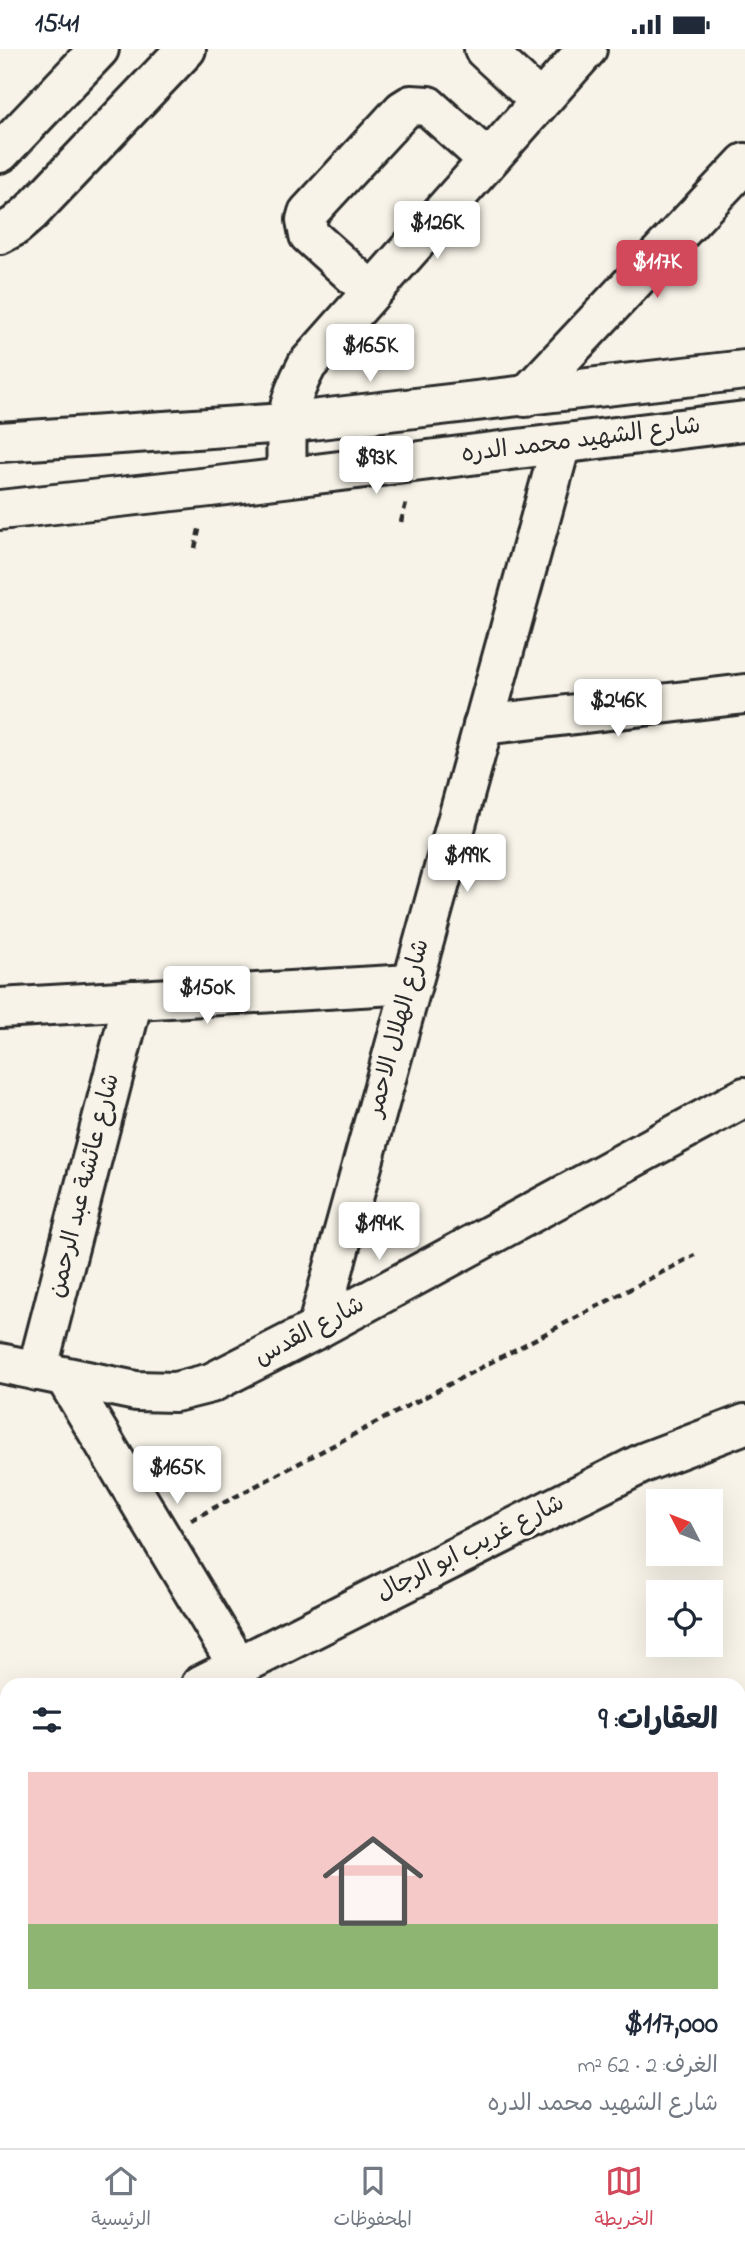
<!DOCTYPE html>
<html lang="ar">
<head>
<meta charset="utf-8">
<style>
  :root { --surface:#fff; --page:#f2f2f3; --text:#1f2937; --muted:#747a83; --line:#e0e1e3; --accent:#d1495b }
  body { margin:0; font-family:"Indie Flower","Playpen Sans Arabic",sans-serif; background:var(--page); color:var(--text); direction:rtl; height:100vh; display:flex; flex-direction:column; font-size:26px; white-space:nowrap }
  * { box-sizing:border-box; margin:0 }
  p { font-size:23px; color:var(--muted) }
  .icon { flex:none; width:38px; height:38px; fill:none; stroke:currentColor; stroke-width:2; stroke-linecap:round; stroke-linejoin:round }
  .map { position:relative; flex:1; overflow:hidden; direction:ltr }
  .drawer { position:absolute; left:0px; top:1629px; width:746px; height:471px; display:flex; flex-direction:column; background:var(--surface); border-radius:21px 21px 0 0; box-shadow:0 7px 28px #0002; direction:rtl }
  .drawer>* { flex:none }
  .needle { width:46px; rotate:312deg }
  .buttons { position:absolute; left:646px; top:1440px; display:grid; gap:14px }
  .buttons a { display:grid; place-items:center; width:77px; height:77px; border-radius:0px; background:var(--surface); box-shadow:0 7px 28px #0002; font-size:35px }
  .price { position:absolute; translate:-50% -60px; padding:0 16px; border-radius:7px; background:#fff; color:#222; font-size:23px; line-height:46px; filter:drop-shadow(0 2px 4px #0008) }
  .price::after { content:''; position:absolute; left:50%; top:42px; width:21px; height:16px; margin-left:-10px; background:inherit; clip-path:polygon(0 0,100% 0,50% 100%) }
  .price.selected { background:var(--accent); color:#fff }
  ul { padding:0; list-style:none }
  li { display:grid; align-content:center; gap:14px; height:371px; padding:0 28px }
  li+li { border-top:2px solid var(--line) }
  li span { display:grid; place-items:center; height:217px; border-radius:0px; color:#555 }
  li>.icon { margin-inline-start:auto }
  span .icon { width:126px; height:126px; fill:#fffc; stroke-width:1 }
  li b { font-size:30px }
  h2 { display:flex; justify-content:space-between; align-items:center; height:84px; padding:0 28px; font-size:30px }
  .status { display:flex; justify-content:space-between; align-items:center; height:49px; padding:0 35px; background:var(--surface); direction:ltr }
  .status svg { height:19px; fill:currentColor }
  .menu { display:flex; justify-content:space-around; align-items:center; height:98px; border-top:2px solid var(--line); background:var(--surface); font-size:19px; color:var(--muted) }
  .menu a { display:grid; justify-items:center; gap:4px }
  .menu .selected { color:var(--accent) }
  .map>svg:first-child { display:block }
  .building { fill:#fdc9ae; stroke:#2b2b2b; stroke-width:2 }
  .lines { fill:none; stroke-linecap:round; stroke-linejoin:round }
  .minor-casing { stroke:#2b2b2b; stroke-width:44 }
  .major-casing { stroke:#2b2b2b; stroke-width:44 }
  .path { stroke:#2b2b2b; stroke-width:4.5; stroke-dasharray:7 5; stroke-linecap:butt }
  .minor { stroke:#f7f3e8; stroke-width:38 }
  .major { stroke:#f7f3e8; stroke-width:38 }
  .labels { text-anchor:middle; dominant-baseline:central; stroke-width:6; stroke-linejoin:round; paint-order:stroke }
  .street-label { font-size:24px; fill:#2b2b2b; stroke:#f7f3e8 }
</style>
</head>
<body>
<div class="status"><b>15:41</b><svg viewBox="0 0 49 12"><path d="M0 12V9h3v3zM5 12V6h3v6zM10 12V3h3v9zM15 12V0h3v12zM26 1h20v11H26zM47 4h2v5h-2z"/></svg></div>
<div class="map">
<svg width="745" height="2099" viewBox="0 0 745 2099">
  <rect width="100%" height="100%" fill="#f7f3e8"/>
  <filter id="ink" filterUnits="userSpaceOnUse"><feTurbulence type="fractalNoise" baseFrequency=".0143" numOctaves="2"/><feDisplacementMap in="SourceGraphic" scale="14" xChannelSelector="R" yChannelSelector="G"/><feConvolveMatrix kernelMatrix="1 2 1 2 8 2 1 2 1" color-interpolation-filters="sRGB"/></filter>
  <g filter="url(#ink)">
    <path class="building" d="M359,2093H651L662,2099H356Z"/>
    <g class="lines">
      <defs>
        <g id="minor">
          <path d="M484,0L540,52"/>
          <path d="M0,185L15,177L30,164L186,0"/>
          <path d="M371,242L309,186L306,171L308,164L403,61L411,56L428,57L488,111"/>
          <path d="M525,348L745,114"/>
          <path d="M287,428C286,380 283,360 307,316L587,0"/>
          <path d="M483,676L745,645"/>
          <path d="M0,959L411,935"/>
          <path d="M317,1280L561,395"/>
          <path d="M0,1314L136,1342L175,1343L211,1334L317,1280L745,1048"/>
          <path d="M37,1322L133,951"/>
          <path d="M65,1328L238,1617"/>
          <path d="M201,1636L645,1413L745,1375"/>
          <path d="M0,1686L7,1699"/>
          <path d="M738,1732L745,1729"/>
          <path d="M0,1741L7,1737"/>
          <path d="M738,1947H745"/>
          <path d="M85,2099L95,2093"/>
          <path d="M216,2099L219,2093"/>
        </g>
        <g id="major">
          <path d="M0,104L99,0"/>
          <path d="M0,393L285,374L745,321"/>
          <path d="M0,461L210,438L745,372"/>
        </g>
      </defs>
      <use href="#minor" class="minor-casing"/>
      <use href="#major" class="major-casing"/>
      <g class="path">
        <path d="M401,473L407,450"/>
        <path d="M195,499L200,476"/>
        <path d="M191,1471L695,1206"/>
      </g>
      <use href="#minor" class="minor"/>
      <use href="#major" class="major"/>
    </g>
  </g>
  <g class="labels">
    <g class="street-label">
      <text transform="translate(581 392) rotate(-7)">شارع الشهيد محمد الدره</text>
      <text transform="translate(399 979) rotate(-75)">شارع الهلال الاحمر</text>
      <text transform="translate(85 1137) rotate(-76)">شارع عائشة عبد الرحمن</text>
      <text transform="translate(310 1283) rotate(-28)">شارع القدس</text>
      <text transform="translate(471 1500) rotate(-27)">شارع غريب ابو الرجال</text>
    </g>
  </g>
</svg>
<div class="buttons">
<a><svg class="needle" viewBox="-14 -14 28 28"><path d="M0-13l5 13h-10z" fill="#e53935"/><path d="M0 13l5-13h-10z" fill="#747a83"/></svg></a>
<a><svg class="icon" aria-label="locate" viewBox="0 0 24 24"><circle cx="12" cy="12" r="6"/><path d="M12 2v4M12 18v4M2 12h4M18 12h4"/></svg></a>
</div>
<b class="price" style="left:437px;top:212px">$126K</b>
<b class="price selected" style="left:657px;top:251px">$117K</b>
<b class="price" style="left:370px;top:335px">$165K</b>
<b class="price" style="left:376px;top:447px">$93K</b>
<b class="price" style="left:618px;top:690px">$246K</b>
<b class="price" style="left:467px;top:845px">$199K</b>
<b class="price" style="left:207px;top:977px">$150K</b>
<b class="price" style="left:379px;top:1213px">$194K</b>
<b class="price" style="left:177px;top:1457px">$165K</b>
<section class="drawer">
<h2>العقارات: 9<svg class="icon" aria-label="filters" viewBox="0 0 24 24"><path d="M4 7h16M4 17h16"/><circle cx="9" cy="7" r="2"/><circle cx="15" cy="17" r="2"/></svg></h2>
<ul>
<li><span style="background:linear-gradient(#f6c9c9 70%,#8fb573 0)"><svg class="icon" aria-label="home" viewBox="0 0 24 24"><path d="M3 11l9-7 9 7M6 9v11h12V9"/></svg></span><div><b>$117,000</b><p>الغرف: 2 · 62 m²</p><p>شارع الشهيد محمد الدره</p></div></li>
</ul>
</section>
</div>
<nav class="menu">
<a class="selected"><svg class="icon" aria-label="map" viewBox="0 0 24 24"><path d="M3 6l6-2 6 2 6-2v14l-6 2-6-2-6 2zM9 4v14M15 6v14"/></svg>الخريطة</a>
<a><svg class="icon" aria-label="saved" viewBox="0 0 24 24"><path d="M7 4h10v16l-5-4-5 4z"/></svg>المحفوظات</a>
<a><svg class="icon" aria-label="home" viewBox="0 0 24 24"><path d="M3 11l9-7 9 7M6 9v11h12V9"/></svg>الرئيسية</a>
</nav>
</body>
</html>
